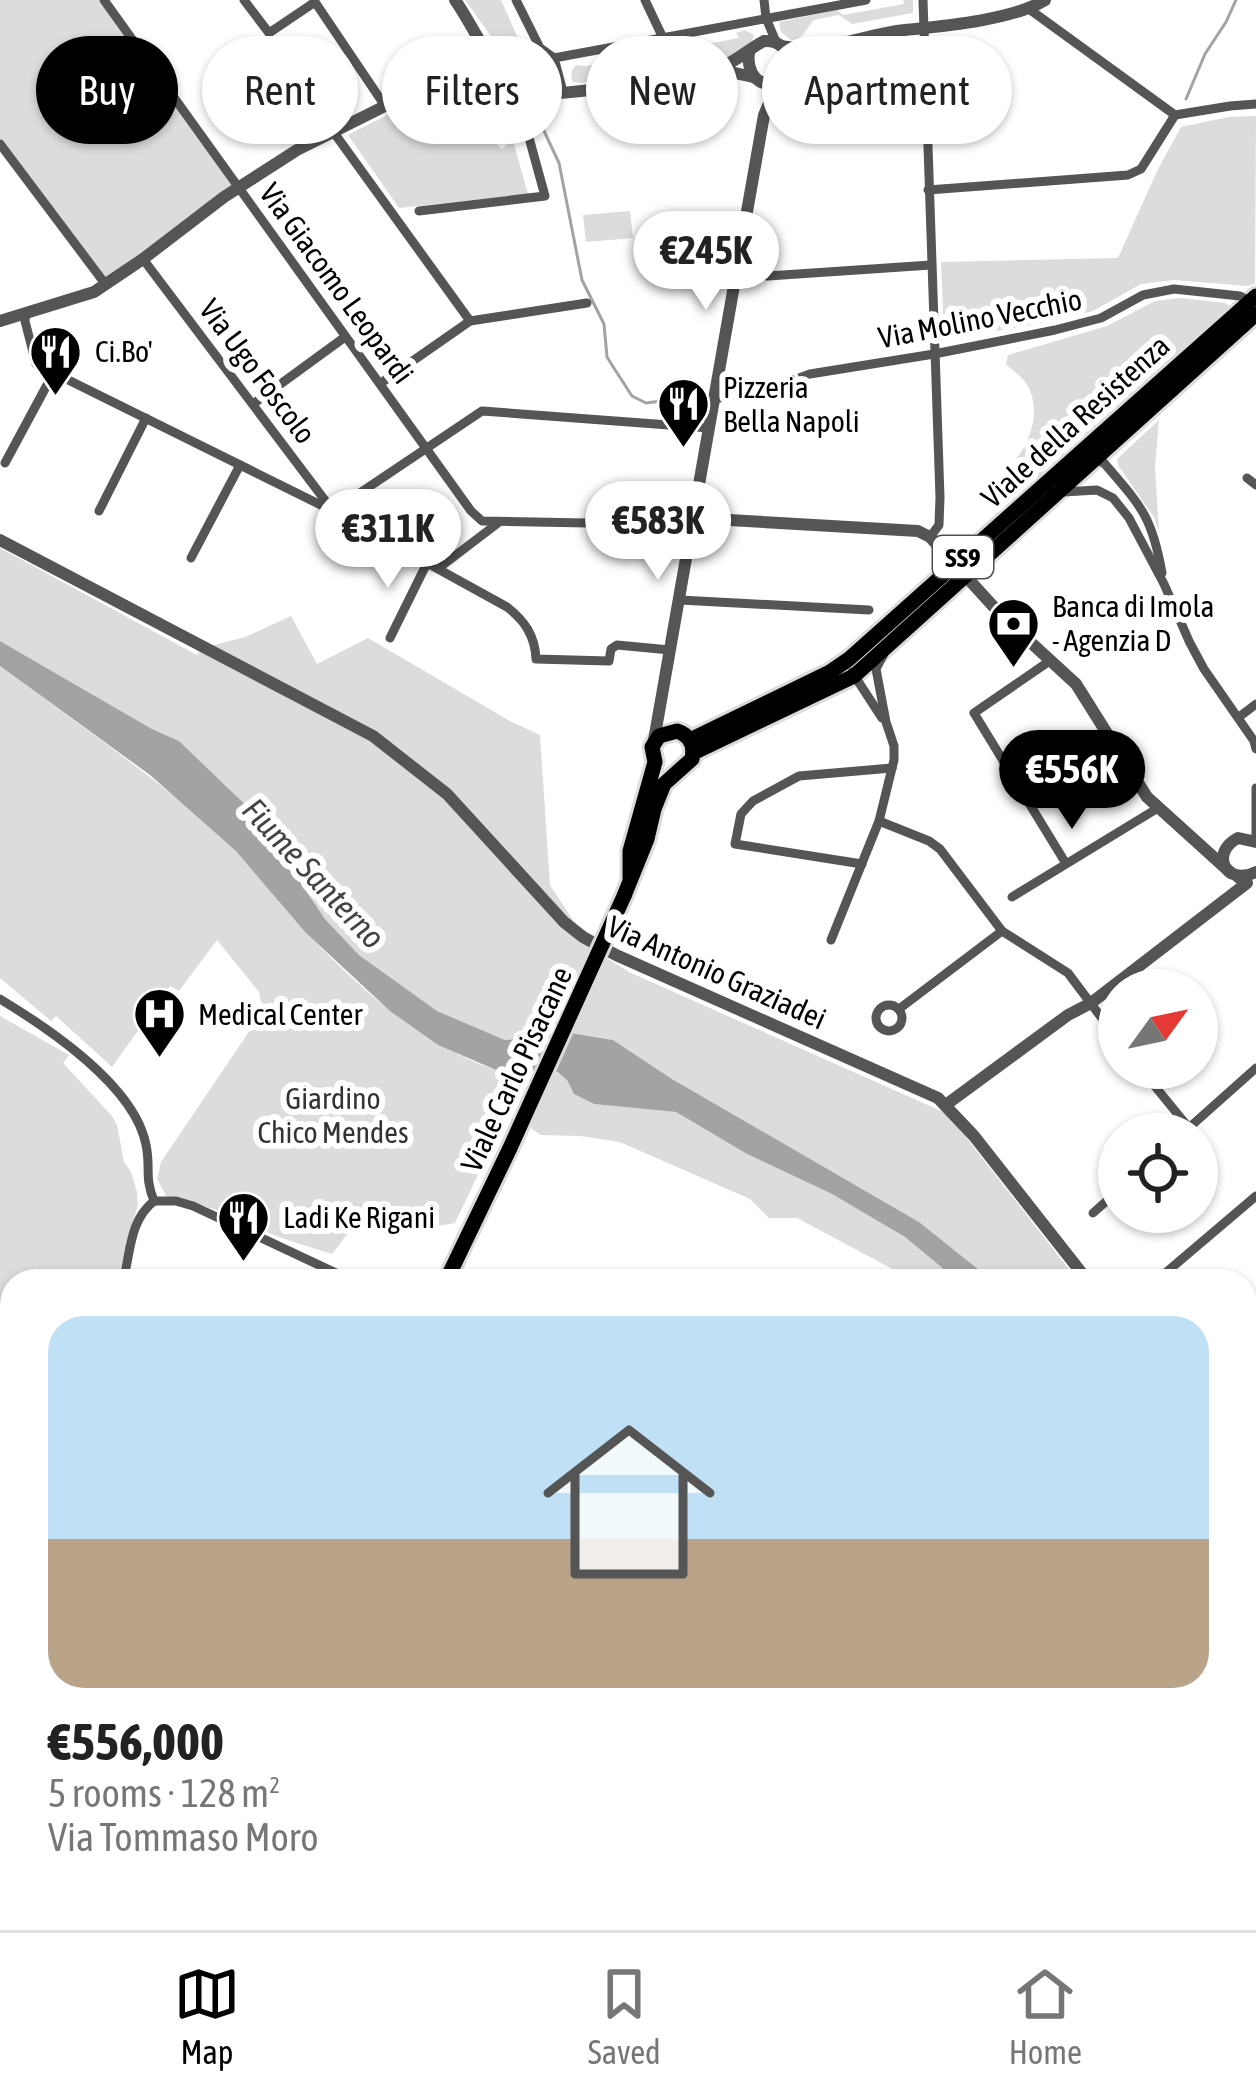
<!DOCTYPE html>
<html lang="en">
<head>
<meta charset="utf-8">
<style>
  :root { --surface:#fff; --page:#f2f2f2; --text:#222; --muted:#767676; --line:#e0e0e0; --accent:#000 }
  body { margin:0; font-family:"Asap Condensed",sans-serif; background:var(--page); color:var(--text); height:100vh; display:flex; flex-direction:column; font-size:45px; white-space:nowrap }
  * { box-sizing:border-box; margin:0 }
  p { font-size:39px; color:var(--muted) }
  .icon { flex:none; width:66px; height:66px; fill:none; stroke:currentColor; stroke-width:2; stroke-linecap:round; stroke-linejoin:round }
  .map { position:relative; flex:1; overflow:hidden }
  .details { position:absolute; left:0px; top:1269px; width:1257px; height:663px; display:flex; flex-direction:column; background:var(--surface); border-radius:36px 36px 0 0; box-shadow:0 3px 9px #0004 }
  .details>* { flex:none }
  .top-card { position:absolute; left:36px; top:36px; width:1185px; height:108px; display:flex; gap:24px }
  .needle { width:78px; rotate:57deg }
  .tools { position:absolute; left:1098px; top:969px; display:grid; gap:24px }
  .tools a { display:grid; place-items:center; width:120px; height:120px; border-radius:50%; background:var(--surface); box-shadow:0 3px 9px #0004; font-size:60px }
  .price { position:absolute; translate:-50% -102px; padding:0 27px; border-radius:42px; background:#fff; color:#222; font-size:39px; line-height:78px; filter:drop-shadow(0 3px 6px #0008) }
  .price::after { content:''; position:absolute; left:50%; top:72px; width:36px; height:27px; margin-left:-18px; background:inherit; clip-path:polygon(0 0,100% 0,50% 100%) }
  .price.selected { background:var(--accent); color:#fff }
  ul { padding:0; list-style:none }
  li { display:grid; align-content:center; gap:24px; height:636px; padding:0 48px }
  li+li { border-top:3px solid var(--line) }
  li span { display:grid; place-items:center; height:372px; border-radius:36px; color:#555 }
  li>.icon { margin-inline-start:auto }
  span .icon { width:216px; height:216px; fill:#fffc; stroke-width:1 }
  li b { font-size:51px }
  .chip { padding:0 42px; border-radius:54px; background:var(--surface); box-shadow:0 3px 9px #0004; font-size:42px; line-height:108px }
  .chip.selected { background:var(--accent); color:#fff }
  .dock { display:flex; justify-content:space-around; align-items:center; height:168px; border-top:3px solid var(--line); background:var(--surface); font-size:33px; color:var(--muted) }
  .dock a { display:grid; justify-items:center; gap:6px }
  .dock .selected { color:var(--accent) }
  .map>svg:first-child { display:block }
  .green { fill:#dcdcdc }
  .water { fill:#a3a3a3 }
  .lines { fill:none; stroke-linecap:round; stroke-linejoin:round }
  .stream { stroke:#a3a3a3; stroke-width:3 }
  .primary-casing { stroke:#dbdbdb; stroke-width:21 }
  .minor { stroke:#555; stroke-width:9 }
  .tertiary { stroke:#555; stroke-width:12 }
  .primary { stroke:#000; stroke-width:15 }
  .primary-bridge-casing { stroke:#dbdbdb; stroke-width:21; stroke-linecap:butt }
  .primary-bridge { stroke:#000; stroke-width:15 }
  .labels { text-anchor:middle; dominant-baseline:central; stroke-width:12; stroke-linejoin:round; paint-order:stroke }
  .shield { fill:#fff; stroke:#4c4c4c; stroke-width:3 }
  .shield-label { font-size:27px; font-weight:bold; fill:#000 }
  .street-label { font-size:30px; fill:#000; stroke:#fff }
  .poi-label { font-size:30px; fill:#000; stroke:#fff; text-anchor:start }
  .park-label { font-size:30px; fill:#333; stroke:#fff }
  .water-label { font-size:33px; font-style:italic; fill:#444; stroke:#fff }
</style>
</head>
<body>
<div class="map">
<svg width="1256" height="1930" viewBox="0 0 1256 1930">
  <rect width="100%" height="100%" fill="#fff"/>
  <g class="green">
    <path d="M0,0H107L243,189L104,288L0,151Z"/>
    <path d="M465,0H501L517,36L535,56L541,77L526,80L518,74Z"/>
    <path d="M903,0H913V13L852,24L839,15L814,20C805,29 805,39 791,40L781,32L779,22L837,10L843,15L904,4Z"/>
    <path d="M745,30L754,35L752,41L737,55L582,83L573,82C570,75 571,70 576,65L586,66L739,38L736,33Z"/>
    <path d="M489,77L495,86L485,93L504,118L503,124L490,138L502,149L509,142L514,144L528,194L399,208L348,135C385,116 448,83 489,77Z"/>
    <path d="M1256,116L1255,284L1247,286L1174,280L1141,284L1093,311L1038,324L953,338L944,335L941,262L1118,258L1158,169L1181,127L1228,117Z"/>
    <path d="M630,211L633,238L586,242L583,215Z"/>
    <path d="M1180,298L1225,303L1230,306L1031,485L1019,467L1017,458C1032,438 1041,408 1027,385C1023,377 1012,370 1006,364L1008,355L1107,326L1155,301Z"/>
    <path d="M1159,420L1155,467L1159,533L1155,519L1118,465L1117,459Z"/>
    <path d="M0,548L197,655L203,648L245,637L291,616L317,664L368,638L510,721L540,735L550,885L592,949L629,972L948,1114L1078,1281H993L919,1222L672,1079L613,1040L558,1031L538,1037L505,1040L437,1011L359,955L325,919L253,812L179,741L152,729L0,641Z"/>
    <path d="M0,666C79,725 160,780 233,847C259,872 279,905 305,931C364,994 437,1059 524,1078L455,1223L398,1233L352,1228L332,1254C311,1247 288,1241 267,1232C233,1219 203,1201 166,1196L157,1179L161,1162L263,1011L259,992L217,940L179,991L170,986L112,1067L56,1016L51,1021L0,978Z"/>
    <path d="M0,1016L69,1055L63,1063L112,1116L117,1125L124,1162L131,1172L137,1192L138,1204L117,1281H12V1392L0,1384Z"/>
    <path d="M552,1069L567,1080L574,1094L594,1104L676,1112L747,1154L832,1194L905,1237L958,1281H908L898,1272L797,1218H769L750,1199L620,1142L580,1136L541,1135L526,1125Z"/>
    <path d="M1245,1488L1256,1498V1644L1245,1622Z"/>
    <path d="M1245,1684L1256,1707V1804L1245,1783Z"/>
  </g>
  <path class="water" d="M0,641L152,729L179,741L253,812L325,919L359,955L437,1011L505,1040L538,1037L558,1031L613,1040L672,1079L919,1222L993,1281H958L905,1237L832,1194L747,1154L676,1112L594,1104L574,1094L567,1080L556,1071L503,1073L438,1045L390,1011L305,932L236,851L150,775L0,666Z"/>
  <g class="lines">
    <g class="stream">
      <path d="M1186,99L1205,54L1226,22L1236,0"/>
      <path d="M537,116L559,163L582,280L604,324L607,357L612,365L632,396L646,403L700,396"/>
    </g>
    <defs>
      <g id="primary">
        <path d="M690,740L830,672L849,659L1256,296"/>
        <path d="M693,753L854,676L1256,314"/>
        <path d="M624,896L647,839L654,809L664,784L692,759C695,746 690,735 677,731L659,736L652,747L655,762L630,851V878"/>
        <path d="M446,1281L510,1148"/>
        <path d="M769,1920L776,1930"/>
      </g>
    </defs>
    <use href="#primary" class="primary-casing"/>
    <g class="minor">
      <path d="M104,0L471,511L482,521L693,525"/>
      <path d="M244,0L269,33L315,2L385,106"/>
      <path d="M516,0L540,48L554,58L563,92"/>
      <path d="M645,0L663,38"/>
      <path d="M764,0L766,18L776,42"/>
      <path d="M923,0L940,497L939,525L930,537"/>
      <path d="M1029,9L1175,115"/>
      <path d="M554,58L866,0"/>
      <path d="M1175,115L1230,106L1256,104"/>
      <path d="M332,130L470,321"/>
      <path d="M0,144L106,285"/>
      <path d="M928,190L1128,175L1141,169L1175,115"/>
      <path d="M419,211L545,196L520,105L521,91"/>
      <path d="M143,259L333,511L482,411L709,428"/>
      <path d="M738,270L768,276L931,265"/>
      <path d="M26,312L25,321L36,364L333,511L507,607C525,621 535,636 536,659L609,661L611,649L617,645L670,650"/>
      <path d="M381,383L470,321L587,303"/>
      <path d="M714,399L772,388L810,374L934,354L1055,330L1101,318L1143,295L1174,289L1240,296L1249,301"/>
      <path d="M253,404L345,337"/>
      <path d="M1093,459L1104,463C1141,506 1152,516 1162,573"/>
      <path d="M5,463L54,372"/>
      <path d="M1247,478L1256,485"/>
      <path d="M1063,492L1097,490L1113,498L1129,518L1164,584L1189,641L1204,669L1254,741L1256,749"/>
      <path d="M99,511L146,418"/>
      <path d="M191,558L240,465"/>
      <path d="M439,568L498,523"/>
      <path d="M680,600L869,610"/>
      <path d="M390,638L427,563"/>
      <path d="M1051,660L974,713L1065,862"/>
      <path d="M852,672L882,718"/>
      <path d="M1239,717L1256,704"/>
      <path d="M1256,788V835"/>
      <path d="M879,821L929,841L940,849L1002,931L1068,973L1119,1041"/>
      <path d="M862,864L735,844L741,814L753,801L799,776L892,768"/>
      <path d="M1012,897L1158,808"/>
      <path d="M831,940L879,821L894,760V746L886,722L876,669L885,652"/>
      <path d="M1128,975L1139,990"/>
      <path d="M0,999C48,1028 135,1086 146,1145C151,1168 144,1176 154,1201"/>
      <circle cx="889" cy="1018" r="13"/>
      <path d="M899,1009L1002,931"/>
      <path d="M1140,1068L1189,1128"/>
      <path d="M1182,1134L1256,1068"/>
      <path d="M154,1201H176L193,1206L353,1281"/>
      <path d="M1093,1213L1119,1190"/>
      <path d="M123,1281C131,1252 129,1221 154,1201"/>
      <path d="M1156,1281L1256,1196"/>
      <path d="M1245,1338L1256,1329"/>
      <path d="M0,1496L12,1500"/>
      <path d="M35,1930L37,1920"/>
    </g>
    <g class="tertiary">
      <path d="M455,0C473,25 494,76 521,90C543,102 650,80 679,74C690,72 704,73 716,69C734,64 748,49 764,41C781,40 791,52 788,69"/>
      <path d="M782,46C823,55 864,34 905,30C944,26 1012,20 1045,0"/>
      <path d="M749,53C746,70 758,92 779,80C785,77 788,70 794,66C802,60 812,55 821,50"/>
      <path d="M717,69L753,77"/>
      <path d="M0,321L94,292L143,259L224,197L297,150L385,106L495,62"/>
      <path d="M694,518L918,531L930,537L1003,617L1076,684L1147,797L1231,873"/>
      <path d="M0,540L373,736L447,794L564,922L583,937L616,955L938,1098L974,1136L1088,1281"/>
      <path d="M653,746L764,115L779,80"/>
      <path d="M1256,842L1238,838C1209,853 1226,887 1256,872"/>
      <path d="M947,1104L1068,1015L1091,1003L1247,883L1238,877"/>
      <path d="M0,1391L12,1398"/>
      <path d="M1245,1482L1256,1491"/>
    </g>
    <use href="#primary" class="primary"/>
    <defs>
      <path id="primary-bridge" d="M510,1148L624,896"/>
    </defs>
    <use href="#primary-bridge" class="primary-bridge-casing"/>
    <use href="#primary-bridge" class="primary-bridge"/>
  </g>
  <defs>
    <symbol id="restaurant-pin" viewBox="-11 -11 22 30"><path d="M0 17L-7.5 6A9.5 9.5 0 1 1 7.5 6Z" fill="#000" stroke="#fff"/><path d="M-5-6h1v4h1v-4h1v4h1v-4h1v5L-1.5 .5V6h-2V.5L-5-1ZM5-6V6H3V1.5H1.5Q1.5-4 5-6Z" fill="#fff"/></symbol>
    <symbol id="bank-pin" viewBox="-11 -11 22 30"><path d="M0 17L-7.5 6A9.5 9.5 0 1 1 7.5 6Z" fill="#000" stroke="#fff"/><path d="M-6-4H6V4H-6ZM0-2.3a2.3 2.3 0 1 0 0 4.6a2.3 2.3 0 1 0 0-4.6Z" fill="#fff"/></symbol>
    <symbol id="hospital-pin" viewBox="-11 -11 22 30"><path d="M0 17L-7.5 6A9.5 9.5 0 1 1 7.5 6Z" fill="#000" stroke="#fff"/><path d="M-5-5h3v3.5h4V-5h3V5h-3V1.5h-4V5h-3Z" fill="#fff"/></symbol>
  </defs>
  <g fill-rule="evenodd">
    <use href="#restaurant-pin" x="26" y="322" width="59" height="81"/>
    <use href="#restaurant-pin" x="654" y="374" width="59" height="81"/>
    <use href="#bank-pin" x="984" y="594" width="59" height="81"/>
    <use href="#hospital-pin" x="130" y="984" width="59" height="81"/>
    <use href="#restaurant-pin" x="214" y="1188" width="59" height="81"/>
  </g>
  <g class="labels">
    <rect class="shield" x="933" y="536" width="60" height="42" rx="9"/>
    <g class="shield-label">
      <text x="963" y="557">SS9</text>
    </g>
    <g class="street-label">
      <text transform="translate(337 283) rotate(54)">Via Giacomo Leopardi</text>
      <text transform="translate(980 318) rotate(-11)">Via Molino Vecchio</text>
      <text transform="translate(258 371) rotate(53)">Via Ugo Foscolo</text>
      <text transform="translate(1075 421) rotate(-42)">Viale della Resistenza</text>
      <text transform="translate(717 972) rotate(24)">Via Antonio Graziadei</text>
      <text transform="translate(516 1069) rotate(-65)">Viale Carlo Pisacane</text>
    </g>
    <g class="poi-label">
      <text x="95" y="351">Ci.Bo'</text>
      <text x="723" y="387">Pizzeria<tspan x="723" dy="34">Bella Napoli</tspan></text>
      <text x="1052" y="606">Banca di Imola<tspan x="1052" dy="34">- Agenzia D</tspan></text>
      <text x="198" y="1014">Medical Center</text>
      <text x="283" y="1217">Ladi Ke Rigani</text>
    </g>
    <g class="park-label">
      <text x="333" y="1098">Giardino<tspan x="333" dy="34">Chico Mendes</tspan></text>
    </g>
    <g class="water-label">
      <text transform="translate(314 873) rotate(47)">Fiume Santerno</text>
    </g>
  </g>
</svg>
<div class="tools">
<a><svg class="needle" viewBox="-14 -14 28 28"><path d="M0-13l5 13h-10z" fill="#e53935"/><path d="M0 13l5-13h-10z" fill="#767676"/></svg></a>
<a><svg class="icon" aria-label="locate" viewBox="0 0 24 24"><circle cx="12" cy="12" r="6"/><path d="M12 2v4M12 18v4M2 12h4M18 12h4"/></svg></a>
</div>
<b class="price" style="left:706px;top:313px">€245K</b>
<b class="price" style="left:658px;top:583px">€583K</b>
<b class="price" style="left:388px;top:591px">€311K</b>
<b class="price selected" style="left:1072px;top:832px">€556K</b>
<div class="top-card">
<a class="chip selected">Buy</a>
<a class="chip">Rent</a>
<a class="chip">Filters</a>
<a class="chip">New</a>
<a class="chip">Apartment</a>
</div>
<section class="details">
<ul>
<li><span style="background:linear-gradient(#bfe0f5 60%,#b9a48a 0)"><svg class="icon" aria-label="home" viewBox="0 0 24 24"><path d="M3 11l9-7 9 7M6 9v11h12V9"/></svg></span><div><b>€556,000</b><p>5 rooms · 128 m²</p><p>Via Tommaso Moro</p></div></li>
</ul>
</section>
</div>
<nav class="dock">
<a class="selected"><svg class="icon" aria-label="map" viewBox="0 0 24 24"><path d="M3 6l6-2 6 2 6-2v14l-6 2-6-2-6 2zM9 4v14M15 6v14"/></svg>Map</a>
<a><svg class="icon" aria-label="saved" viewBox="0 0 24 24"><path d="M7 4h10v16l-5-4-5 4z"/></svg>Saved</a>
<a><svg class="icon" aria-label="home" viewBox="0 0 24 24"><path d="M3 11l9-7 9 7M6 9v11h12V9"/></svg>Home</a>
</nav>
</body>
</html>
